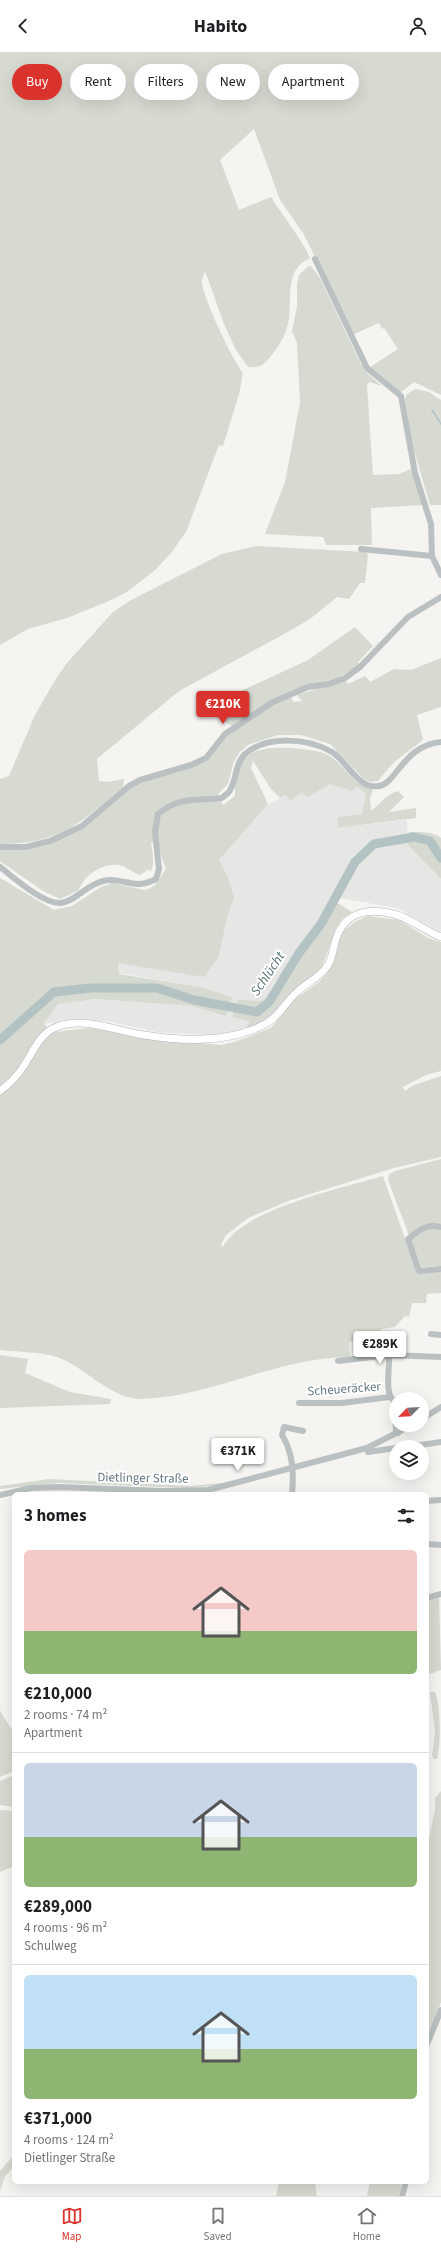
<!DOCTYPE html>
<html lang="en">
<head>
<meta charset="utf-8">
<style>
  :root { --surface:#fff; --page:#f6f6f6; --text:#202124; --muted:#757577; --line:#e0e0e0; --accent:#da332d }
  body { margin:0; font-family:"Source Sans 3",sans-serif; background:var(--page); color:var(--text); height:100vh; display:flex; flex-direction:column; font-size:15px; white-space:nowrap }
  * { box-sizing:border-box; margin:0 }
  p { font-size:13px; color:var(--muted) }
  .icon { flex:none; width:22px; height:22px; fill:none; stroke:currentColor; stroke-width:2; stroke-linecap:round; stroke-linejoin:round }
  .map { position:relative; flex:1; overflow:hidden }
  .side { position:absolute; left:12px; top:1440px; width:417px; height:692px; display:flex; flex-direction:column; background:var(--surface); border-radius:6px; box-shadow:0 4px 16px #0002 }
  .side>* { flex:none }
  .hud { position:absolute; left:12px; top:12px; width:417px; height:36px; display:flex; gap:8px }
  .needle { width:26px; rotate:245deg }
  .buttons { position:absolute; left:389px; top:1340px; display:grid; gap:8px }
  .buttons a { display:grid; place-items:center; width:40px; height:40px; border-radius:50%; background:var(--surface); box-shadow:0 4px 16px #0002; font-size:20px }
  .price { position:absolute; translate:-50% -34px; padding:0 9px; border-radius:4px; background:#fff; color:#222; font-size:13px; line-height:26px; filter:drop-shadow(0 1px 2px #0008) }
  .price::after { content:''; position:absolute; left:50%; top:24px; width:12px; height:9px; margin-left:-6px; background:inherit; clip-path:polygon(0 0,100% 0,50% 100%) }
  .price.current { background:var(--accent); color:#fff }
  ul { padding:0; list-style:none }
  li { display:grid; align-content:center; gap:8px; height:212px; padding:0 12px }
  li+li { border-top:1px solid var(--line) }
  li span { display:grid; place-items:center; height:124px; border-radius:6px; color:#555 }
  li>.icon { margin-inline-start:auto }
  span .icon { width:72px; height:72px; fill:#fffc; stroke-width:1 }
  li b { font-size:17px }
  h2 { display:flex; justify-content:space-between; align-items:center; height:48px; padding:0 12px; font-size:17px }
  .chip { padding:0 14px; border-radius:18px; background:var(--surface); box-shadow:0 4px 16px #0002; font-size:14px; line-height:36px }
  .chip.current { background:var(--accent); color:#fff }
  header { display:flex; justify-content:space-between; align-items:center; height:52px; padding:0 12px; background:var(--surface); font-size:18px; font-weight:700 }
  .tab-bar { display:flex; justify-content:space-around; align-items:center; height:56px; border-top:1px solid var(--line); background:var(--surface); font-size:11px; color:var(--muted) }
  .tab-bar a { display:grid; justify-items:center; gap:2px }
  .tab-bar .current { color:var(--accent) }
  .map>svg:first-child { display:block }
  .built { fill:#e6e6e5 }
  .green { fill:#d6dad1 }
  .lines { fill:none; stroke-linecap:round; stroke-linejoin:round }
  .stream { stroke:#b3c3c4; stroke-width:1.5 }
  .river { stroke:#b3c3c4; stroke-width:9 }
  .major-casing { stroke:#afb6b8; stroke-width:8 }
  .minor { stroke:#bbc1c3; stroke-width:6 }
  .major { stroke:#fff; stroke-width:7 }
  .labels { text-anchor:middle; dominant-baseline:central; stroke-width:4; stroke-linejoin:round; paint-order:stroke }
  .street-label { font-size:13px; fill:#657a81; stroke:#fff }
  .water-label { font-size:14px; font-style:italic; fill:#5c7677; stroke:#fff }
</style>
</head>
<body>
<header><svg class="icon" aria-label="back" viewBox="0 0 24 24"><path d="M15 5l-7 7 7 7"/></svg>Habito<svg class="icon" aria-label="person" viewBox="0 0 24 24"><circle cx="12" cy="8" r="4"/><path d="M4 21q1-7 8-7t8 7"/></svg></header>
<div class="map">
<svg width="441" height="2144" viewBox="0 0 441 2144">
  <rect width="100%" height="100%" fill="#f5f4f1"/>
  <path class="built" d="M336,720L366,741L362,762L338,765V776L407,768L408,793L441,827V880L397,856L333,845L265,949L246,975L226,981L205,983L157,980L105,969L74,967L44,972L58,952L96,947L191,954L226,963L232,945L200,935L119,921L118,911L226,869L234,845L228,825L219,808L268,752Z"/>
  <g class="green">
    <path d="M0,0H441V343L414,330L400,341L370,315L398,297L384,276L382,277L379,271L354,282L303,181L280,148L254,77L220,108L239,158L271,145C284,166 300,184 310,206C285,217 292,244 289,266C287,281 280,293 271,304C264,313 259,316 248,315L236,298L224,272L205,219C204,222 203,225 202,228C201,243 233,308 243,321L239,342L223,394L219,393L186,480L171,501L154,519L127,540L109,549L67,566L28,577L0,593Z"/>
    <path d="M311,214L320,226L361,312L368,322L382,334L369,330L367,333L373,423L399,422L411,417L423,453L371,456L372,493H326L323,485L265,482L285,430L292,393L300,350L297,291L292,279L297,255V233L299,223L307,215Z"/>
    <path d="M415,337L429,340L441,348V453H430L413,395L405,348L406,343Z"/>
    <path d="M256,494L366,500L368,503L365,531H360L349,547L337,545L310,567L286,581L179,639L97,707L99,729L107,730L124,727L123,735C81,771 59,792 0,792V727L9,724L35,663L54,630L66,612L113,560L131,548L222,502Z"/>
    <path d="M355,575L373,594L358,610L360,613L332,629L307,633L232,674L219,666L210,657L211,653L308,608Z"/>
    <path d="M441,606V655L417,663L423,688L393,711L378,729L371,730L364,727L330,692L301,683H278L248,693L240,700L234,709L228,732L218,742L223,753L235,744C234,702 253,694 291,696C302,697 314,698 324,701C337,706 347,722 357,730C362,733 368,735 373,738L370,746L371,759C380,753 387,741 398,739L404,745L389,760L416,756V766L338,776V765L362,762L366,741L357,735L352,739L330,732L307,745L302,740L290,749L286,743L280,746L271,737L253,709L251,716L268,752L219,808L228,825L234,845L226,869L219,904L204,925L118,911L119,922L200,935L232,945L226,964L191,954L96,947L58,952L44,972L53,980L90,976L134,984L221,993L234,990L271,976L295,947L319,930L328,920L342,880L356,869L368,864L399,868L428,886L441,890V1019L426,1023L403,1035L405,1039L414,1033L441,1024V1105L394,1116L288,1149L248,1166L226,1183L221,1193L223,1195C242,1157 343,1136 383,1124L417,1221L441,1220V1241L427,1242L426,1251H412L409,1265L405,1264L395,1275L381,1277L380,1284L349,1290L350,1305C277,1305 213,1345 141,1347C110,1347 84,1314 57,1305C39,1300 19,1300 0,1298V826L54,858L72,854L101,835L113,831L144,838L149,837L155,833L166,817L156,790L151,791C152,800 156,812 150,820L149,817L140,823C134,821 129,817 123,814C106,808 83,823 79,838L60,847L43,839L0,809V798L45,794L68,783L140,728L176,721L202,711L233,678L273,651L291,644L293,650L302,649L297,643L345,628L348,632L365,624L370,630L394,617L411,618Z"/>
    <path d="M409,780C420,780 432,779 441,786V827L408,793Z"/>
    <path d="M334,849L352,860L343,866L337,874L322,915L314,923L270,968L246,979V975L250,969L232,965L238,948L265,949L301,893Z"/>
    <path d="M441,1107V1214L421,1215L388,1128L389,1122L395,1119Z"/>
    <path d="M0,1303L28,1307L25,1321L70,1340L111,1347L110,1352L0,1356Z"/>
    <path d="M49,1427L190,1434L221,1431V1433L189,1436L59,1431L0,1437V1434Z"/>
    <path d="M439,1545L441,1618L427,1623V1550Z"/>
    <path d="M430,1640H435C441,1652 441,1697 437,1707H433L432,1703L435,1680Z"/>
    <path d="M0,1659L14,1681V1719L0,1725Z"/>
    <path d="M14,1723V1755L0,1753V1729Z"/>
    <path d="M441,1739V1950L427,1984V1795L435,1758V1746Z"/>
    <path d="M0,1758L14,1759V1814L0,1820Z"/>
    <path d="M14,2103V2115L5,2124L0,2139V2119Z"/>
    <path d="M279,2130H315L317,2144H276Z"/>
    <path d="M370,2130H402L399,2144H367Z"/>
  </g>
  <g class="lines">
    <path class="stream" d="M432,358L441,372"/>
    <path class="river" d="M0,988L54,940L90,936H157L194,948L257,960L269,950L299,901L321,872L355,810L374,792L414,785L430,789L441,806"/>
    <defs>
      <path id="major" d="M0,1039C9,1032 17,1025 23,1015C32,1002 38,985 52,977C80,962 115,979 144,983C181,989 221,991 257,976C280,966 280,956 297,940C307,930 320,926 328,913C333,905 333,895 336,887C344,862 365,856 389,861C408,864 423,878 441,885"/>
    </defs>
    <use href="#major" class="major-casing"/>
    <g class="minor">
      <path d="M315,207L367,316L401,344L415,421L431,472L432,504L441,523"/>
      <path d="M361,497L432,504"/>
      <path d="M0,795H26L50,789L82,774L129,734L140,728L191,713L206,706L225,682L273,650L308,635L329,632L345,626L360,615L408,565L441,545"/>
      <path d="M0,815C13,825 44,853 61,851C66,850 74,846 78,843C88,836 98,828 111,828C130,829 137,837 156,827L159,817L155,780L158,762C180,744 195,749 222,746C224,744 229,741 230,738C237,727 235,711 245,702C267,683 308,686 332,700C347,709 358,738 379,734C396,732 404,693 441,690"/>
      <path d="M440,1175C427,1171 418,1179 408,1187L419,1219L441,1217"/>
      <path d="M431,1282L441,1283"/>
      <path d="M338,1309L389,1303"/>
      <path d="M299,1351H342L390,1345"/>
      <path d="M422,1367L441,1355"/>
      <path d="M398,1381L396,1378L394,1349C384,1341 390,1316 389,1303L441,1305"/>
      <path d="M408,1395L441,1390"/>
      <path d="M367,1396L368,1400L396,1396"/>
      <path d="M292,1442C294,1420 293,1401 282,1383L284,1375L303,1379"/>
      <path d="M0,1443L31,1436L60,1435L163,1439L208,1438L367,1396L412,1373"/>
      <path d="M427,1449L441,1448"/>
      <path d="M427,1492L441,1493"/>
      <path d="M427,1546L441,1542"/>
      <path d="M427,1992L441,1958"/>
      <path d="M402,2144L406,2130"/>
    </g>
    <use href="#major" class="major"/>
  </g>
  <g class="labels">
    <g class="street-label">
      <text transform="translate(344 1337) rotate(-4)">Scheueräcker</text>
      <text transform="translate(143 1426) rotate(1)">Dietlinger Straße</text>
    </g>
    <g class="water-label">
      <text transform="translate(268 922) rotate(-56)">Schlücht</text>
    </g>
  </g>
</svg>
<div class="buttons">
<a><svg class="needle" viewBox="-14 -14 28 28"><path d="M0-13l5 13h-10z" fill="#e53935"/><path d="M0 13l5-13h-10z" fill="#757577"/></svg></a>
<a><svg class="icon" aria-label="layers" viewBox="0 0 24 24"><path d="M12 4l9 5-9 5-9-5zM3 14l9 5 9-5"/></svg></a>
</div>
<b class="price current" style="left:223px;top:673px">€210K</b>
<b class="price" style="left:380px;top:1313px">€289K</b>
<b class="price" style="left:238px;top:1420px">€371K</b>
<div class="hud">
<a class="chip current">Buy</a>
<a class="chip">Rent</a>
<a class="chip">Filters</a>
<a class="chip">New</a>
<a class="chip">Apartment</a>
</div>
<section class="side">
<h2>3 homes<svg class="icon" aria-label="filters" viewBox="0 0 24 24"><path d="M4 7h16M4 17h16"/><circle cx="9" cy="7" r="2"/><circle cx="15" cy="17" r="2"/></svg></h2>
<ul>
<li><span style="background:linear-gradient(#f6c9c9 65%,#8fb573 0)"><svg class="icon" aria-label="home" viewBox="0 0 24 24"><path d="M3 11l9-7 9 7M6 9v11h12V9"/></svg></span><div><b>€210,000</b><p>2 rooms · 74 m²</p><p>Apartment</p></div></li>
<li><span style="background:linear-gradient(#c9d6e8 60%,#8fb573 0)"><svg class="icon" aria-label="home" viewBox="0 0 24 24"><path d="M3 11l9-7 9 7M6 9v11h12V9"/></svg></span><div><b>€289,000</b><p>4 rooms · 96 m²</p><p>Schulweg</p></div></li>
<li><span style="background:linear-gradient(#bfe0f5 60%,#8fb573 0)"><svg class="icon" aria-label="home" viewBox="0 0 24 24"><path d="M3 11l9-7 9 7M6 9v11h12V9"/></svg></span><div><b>€371,000</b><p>4 rooms · 124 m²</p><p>Dietlinger Straße</p></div></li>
</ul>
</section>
</div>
<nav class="tab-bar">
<a class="current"><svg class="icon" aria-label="map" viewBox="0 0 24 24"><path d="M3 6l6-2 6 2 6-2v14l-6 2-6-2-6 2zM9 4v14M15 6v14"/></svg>Map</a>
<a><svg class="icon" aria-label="saved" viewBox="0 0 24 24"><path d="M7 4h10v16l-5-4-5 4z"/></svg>Saved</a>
<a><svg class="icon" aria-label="home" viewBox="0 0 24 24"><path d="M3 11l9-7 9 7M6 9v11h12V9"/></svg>Home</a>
</nav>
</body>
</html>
